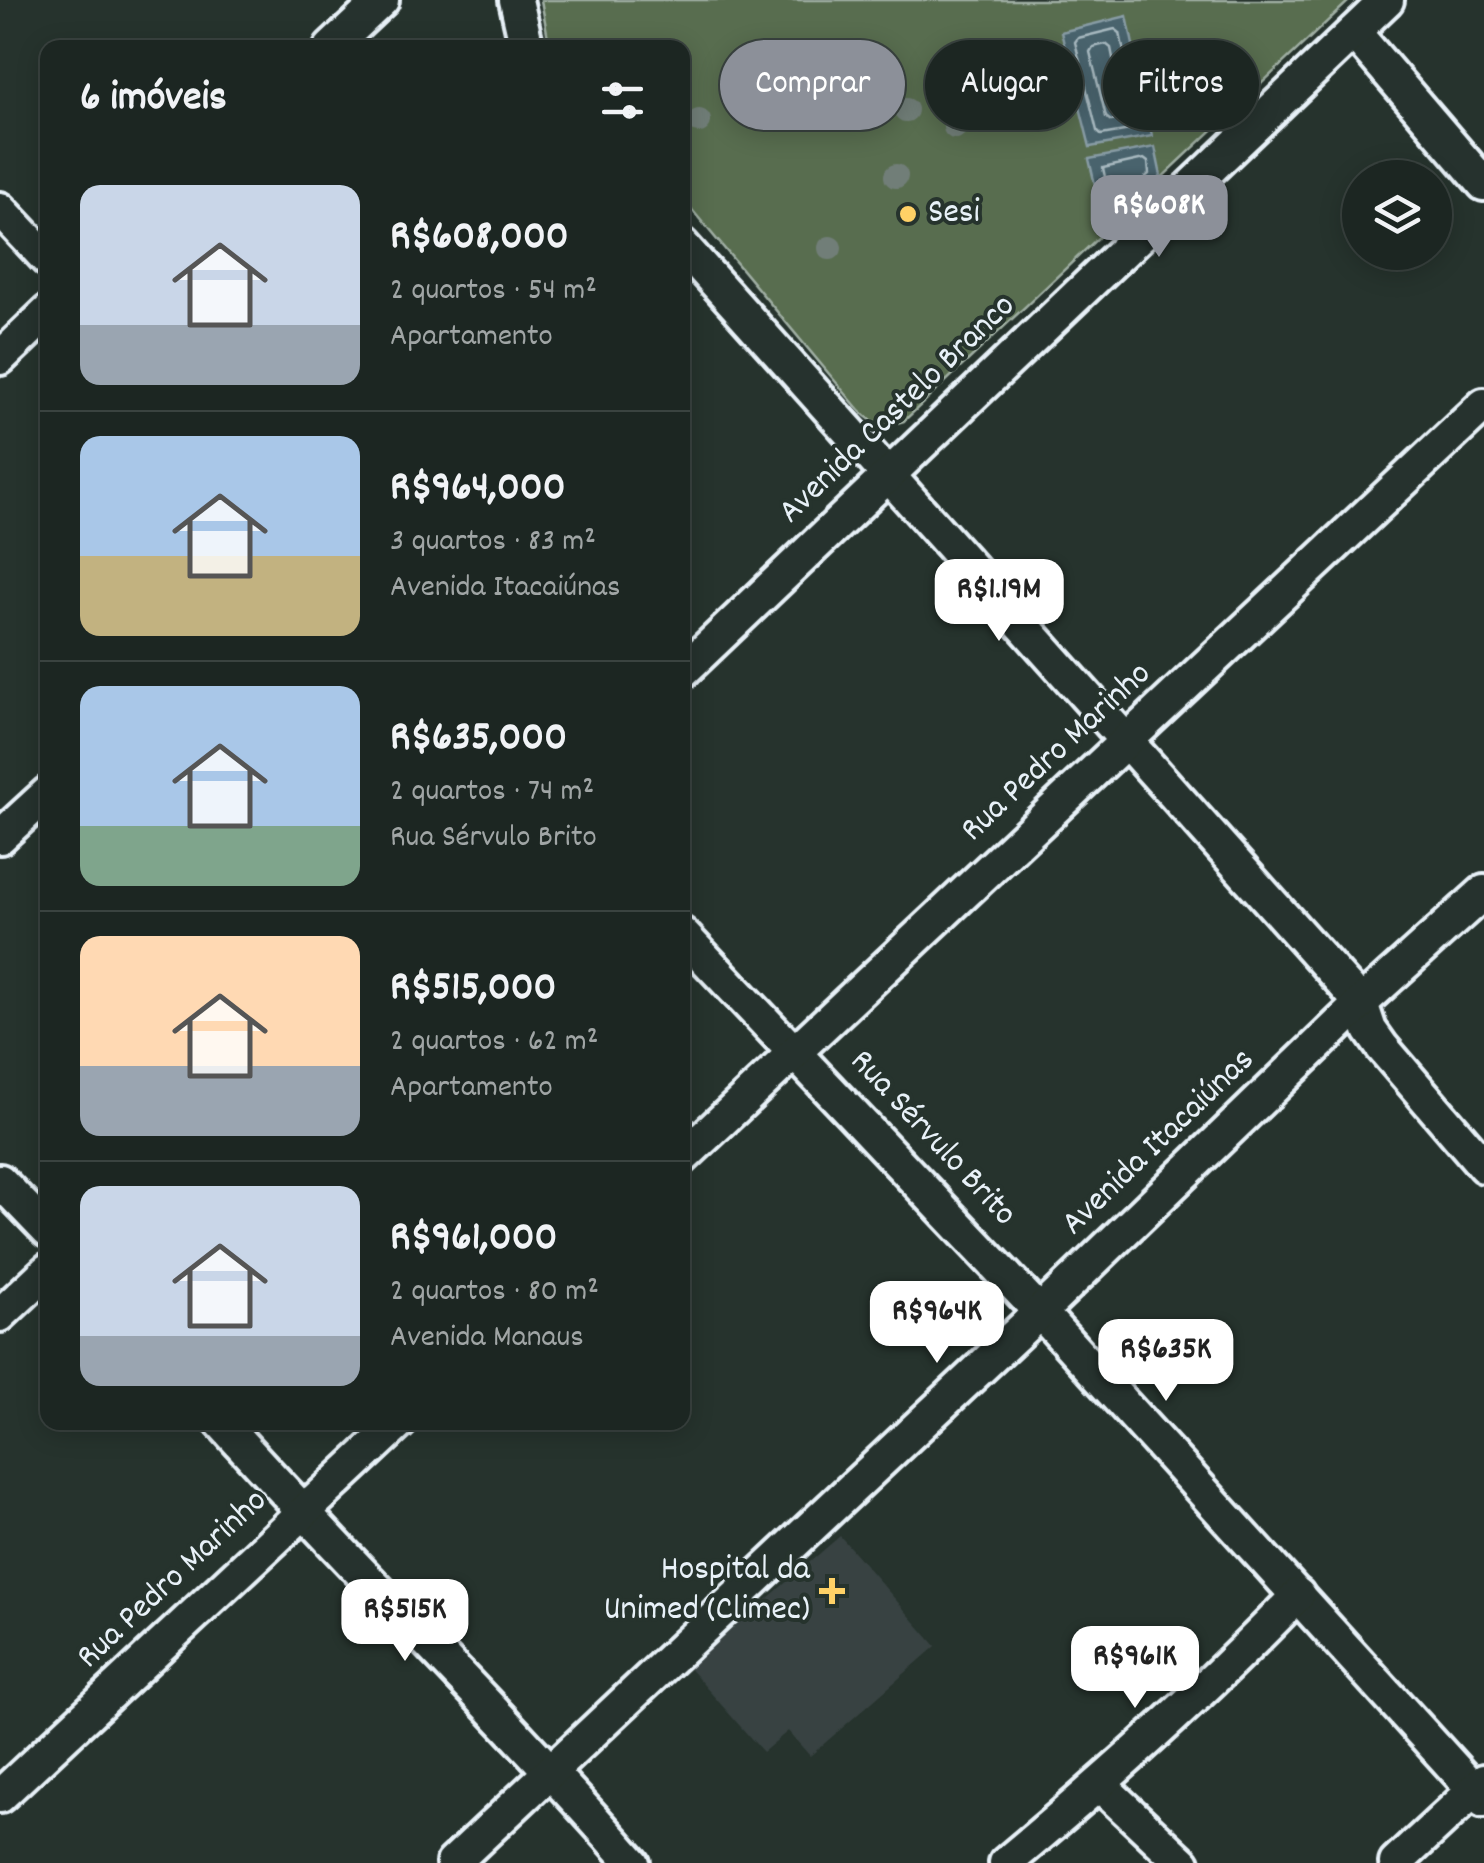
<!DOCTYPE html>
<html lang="pt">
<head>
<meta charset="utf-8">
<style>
  :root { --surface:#1c2622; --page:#29322f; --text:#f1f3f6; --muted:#a0a5a5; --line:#3a4340; --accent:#8c9099 }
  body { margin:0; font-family:Dekko,sans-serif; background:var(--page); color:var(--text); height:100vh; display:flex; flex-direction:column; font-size:38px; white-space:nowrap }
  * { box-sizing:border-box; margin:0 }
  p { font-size:32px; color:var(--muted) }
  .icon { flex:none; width:55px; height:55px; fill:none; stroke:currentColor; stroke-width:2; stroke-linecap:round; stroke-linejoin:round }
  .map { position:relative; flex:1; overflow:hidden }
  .side { position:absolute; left:40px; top:40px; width:650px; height:1390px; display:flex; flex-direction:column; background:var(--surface); border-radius:20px; box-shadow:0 5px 25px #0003,0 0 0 2px var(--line) }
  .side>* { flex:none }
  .hud { position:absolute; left:720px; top:40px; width:612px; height:90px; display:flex; gap:20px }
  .fabs { position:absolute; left:1342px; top:160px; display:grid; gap:20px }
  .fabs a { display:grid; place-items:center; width:110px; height:110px; border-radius:50%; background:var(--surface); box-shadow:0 5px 25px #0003,0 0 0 2px var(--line); font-size:50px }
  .price { position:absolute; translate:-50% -85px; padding:0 22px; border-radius:20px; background:#fff; color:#222; font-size:32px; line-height:65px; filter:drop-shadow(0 2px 5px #0008) }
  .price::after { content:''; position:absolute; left:50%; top:60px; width:30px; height:22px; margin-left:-15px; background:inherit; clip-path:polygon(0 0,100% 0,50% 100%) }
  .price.active { background:var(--accent); color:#fff }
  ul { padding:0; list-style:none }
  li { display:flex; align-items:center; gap:30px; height:250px; padding:0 40px }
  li+li { border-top:2px solid var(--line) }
  li span { display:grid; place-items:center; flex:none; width:280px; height:200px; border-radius:20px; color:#555 }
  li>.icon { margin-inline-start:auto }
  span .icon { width:120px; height:120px; fill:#fffc; stroke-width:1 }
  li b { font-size:42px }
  h2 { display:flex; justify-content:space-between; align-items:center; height:120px; padding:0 40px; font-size:42px }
  .pill { padding:0 35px; border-radius:45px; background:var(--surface); box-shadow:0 5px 25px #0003,0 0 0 2px var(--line); font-size:35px; line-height:90px }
  .pill.active { background:var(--accent); color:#fff }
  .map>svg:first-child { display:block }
  .built { fill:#394343 }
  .green { fill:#596d50; stroke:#a0afa4; stroke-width:2.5 }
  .water { fill:#48646d; stroke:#889ca5; stroke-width:2.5 }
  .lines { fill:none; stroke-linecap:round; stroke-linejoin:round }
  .shore { stroke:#a8b9c0; stroke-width:2.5 }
  .minor-casing { stroke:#e8f1f8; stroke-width:40 }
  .minor { stroke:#26332d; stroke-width:32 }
  .tree { fill:#717e78 }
  .poi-dot { fill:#ffd166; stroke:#26332d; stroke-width:4 }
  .labels { text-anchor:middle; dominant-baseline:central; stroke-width:8; stroke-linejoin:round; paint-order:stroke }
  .poi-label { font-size:35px; fill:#e8f1f8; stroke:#26332d; text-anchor:start }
  .street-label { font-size:35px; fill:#e8f1f8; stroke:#26332d }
</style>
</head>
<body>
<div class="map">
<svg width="1484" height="1863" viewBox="0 0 1484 1863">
  <rect width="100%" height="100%" fill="#26332d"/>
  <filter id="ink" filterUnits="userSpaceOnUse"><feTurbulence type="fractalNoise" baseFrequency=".01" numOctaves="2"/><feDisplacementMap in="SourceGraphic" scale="20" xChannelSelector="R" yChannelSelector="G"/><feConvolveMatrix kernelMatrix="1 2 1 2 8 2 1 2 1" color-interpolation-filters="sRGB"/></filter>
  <g filter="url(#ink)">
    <path class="built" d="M840,1536L936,1646L810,1756L788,1731L763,1752L688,1667Z"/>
    <path class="green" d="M541,0H1350L904,421C884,427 875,426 860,411L683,199L682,48L555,47L548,38Z"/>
    <g class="water">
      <path d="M1127,16L1152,136L1090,147L1061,32Z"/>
      <path d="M1155,147L1161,176L1105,228L1089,159Z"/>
    </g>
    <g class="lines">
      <g class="shore">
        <path d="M1115,29L1120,33L1139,125L1136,129L1101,135L1097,131L1075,42L1078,38Z"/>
        <path d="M1106,44L1111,48L1124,114L1122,119L1111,121L1106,117L1090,52L1093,47Z"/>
        <path d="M1144,159L1148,162L1149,174L1117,203H1111L1103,168Z"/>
      </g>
      <defs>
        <g id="minor">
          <path d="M516,0L527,48"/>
          <path d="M1354,32L1484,184"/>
          <path d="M331,48L382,0"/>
          <path d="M0,209L48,260"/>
          <path d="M682,245L1361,1003L1370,1030L1382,1047L1484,1166"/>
          <path d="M0,358L48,312"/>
          <path d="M682,672L1387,0"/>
          <path d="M0,837L48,793"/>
          <path d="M682,934L1040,1312L1484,1801"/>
          <path d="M682,1158L1484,405"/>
          <path d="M0,1181L48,1231"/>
          <path d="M0,1315L48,1270"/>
          <path d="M221,1422C356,1572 500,1712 633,1863"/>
          <path d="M1100,1785L1183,1863"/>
          <path d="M0,1796L400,1422"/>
          <path d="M453,1863L1040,1312L1361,1003L1484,892"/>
          <path d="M1006,1863C1108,1778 1206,1691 1298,1595"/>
          <path d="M1396,1863L1484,1781"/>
        </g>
      </defs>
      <use href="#minor" class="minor-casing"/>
      <use href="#minor" class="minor"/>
    </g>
    <g class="tree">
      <circle cx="906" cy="110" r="12"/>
      <circle cx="699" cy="121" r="12"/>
      <circle cx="955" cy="127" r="12"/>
      <circle cx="896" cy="176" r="12"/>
      <circle cx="830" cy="248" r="12"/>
    </g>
  </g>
  <g class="poi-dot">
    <circle cx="908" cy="214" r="10"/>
    <path d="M827 1576h10v10h10v10h-10v10h-10v-10h-10v-10h10z"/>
  </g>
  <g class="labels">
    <g class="poi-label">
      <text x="928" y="214">Sesi</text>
      <text x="810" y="1571" text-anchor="end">Hospital da<tspan x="810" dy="40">Unimed (Climec)</tspan></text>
    </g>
    <g class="street-label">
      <text transform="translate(898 410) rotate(-44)">Avenida Castelo Branco</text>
      <text transform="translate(1057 753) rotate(-43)">Rua Pedro Marinho</text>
      <text transform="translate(932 1139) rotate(47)">Rua Sérvulo Brito</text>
      <text transform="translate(1159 1143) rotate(-44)">Avenida Itacaiúnas</text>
      <text transform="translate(173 1580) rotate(-43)">Rua Pedro Marinho</text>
    </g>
  </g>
</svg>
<div class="fabs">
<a><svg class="icon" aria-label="layers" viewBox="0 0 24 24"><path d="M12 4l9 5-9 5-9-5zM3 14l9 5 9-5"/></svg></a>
</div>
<b class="price active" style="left:1159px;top:260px">R$608K</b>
<b class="price" style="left:999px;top:644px">R$1.19M</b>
<b class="price" style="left:937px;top:1366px">R$964K</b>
<b class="price" style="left:1166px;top:1404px">R$635K</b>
<b class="price" style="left:405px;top:1664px">R$515K</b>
<b class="price" style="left:1135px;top:1711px">R$961K</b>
<div class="hud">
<a class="pill active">Comprar</a>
<a class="pill">Alugar</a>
<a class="pill">Filtros</a>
</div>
<section class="side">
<h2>6 imóveis<svg class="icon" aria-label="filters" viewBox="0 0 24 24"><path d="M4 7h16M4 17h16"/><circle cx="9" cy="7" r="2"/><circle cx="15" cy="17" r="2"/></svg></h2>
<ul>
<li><span style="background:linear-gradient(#c9d6e8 70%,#9aa5b1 0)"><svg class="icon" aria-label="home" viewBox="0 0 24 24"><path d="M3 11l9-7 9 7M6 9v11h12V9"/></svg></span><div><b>R$608,000</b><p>2 quartos · 54 m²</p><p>Apartamento</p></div></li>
<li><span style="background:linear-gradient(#a9c7e8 60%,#c2b280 0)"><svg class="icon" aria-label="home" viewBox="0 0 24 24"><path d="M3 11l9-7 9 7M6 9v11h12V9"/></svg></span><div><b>R$964,000</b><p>3 quartos · 83 m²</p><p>Avenida Itacaiúnas</p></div></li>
<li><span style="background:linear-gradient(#a9c7e8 70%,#7fa58c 0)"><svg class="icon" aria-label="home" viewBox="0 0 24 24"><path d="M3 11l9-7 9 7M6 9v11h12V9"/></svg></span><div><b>R$635,000</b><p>2 quartos · 74 m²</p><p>Rua Sérvulo Brito</p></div></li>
<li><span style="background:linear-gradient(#ffd9b3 65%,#9aa5b1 0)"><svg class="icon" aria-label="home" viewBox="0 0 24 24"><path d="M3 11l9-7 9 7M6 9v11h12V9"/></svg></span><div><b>R$515,000</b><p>2 quartos · 62 m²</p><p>Apartamento</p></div></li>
<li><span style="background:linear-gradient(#c9d6e8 75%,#9aa5b1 0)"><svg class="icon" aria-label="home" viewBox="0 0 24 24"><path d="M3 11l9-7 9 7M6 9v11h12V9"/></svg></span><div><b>R$961,000</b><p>2 quartos · 80 m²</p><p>Avenida Manaus</p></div></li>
</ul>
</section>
</div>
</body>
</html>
